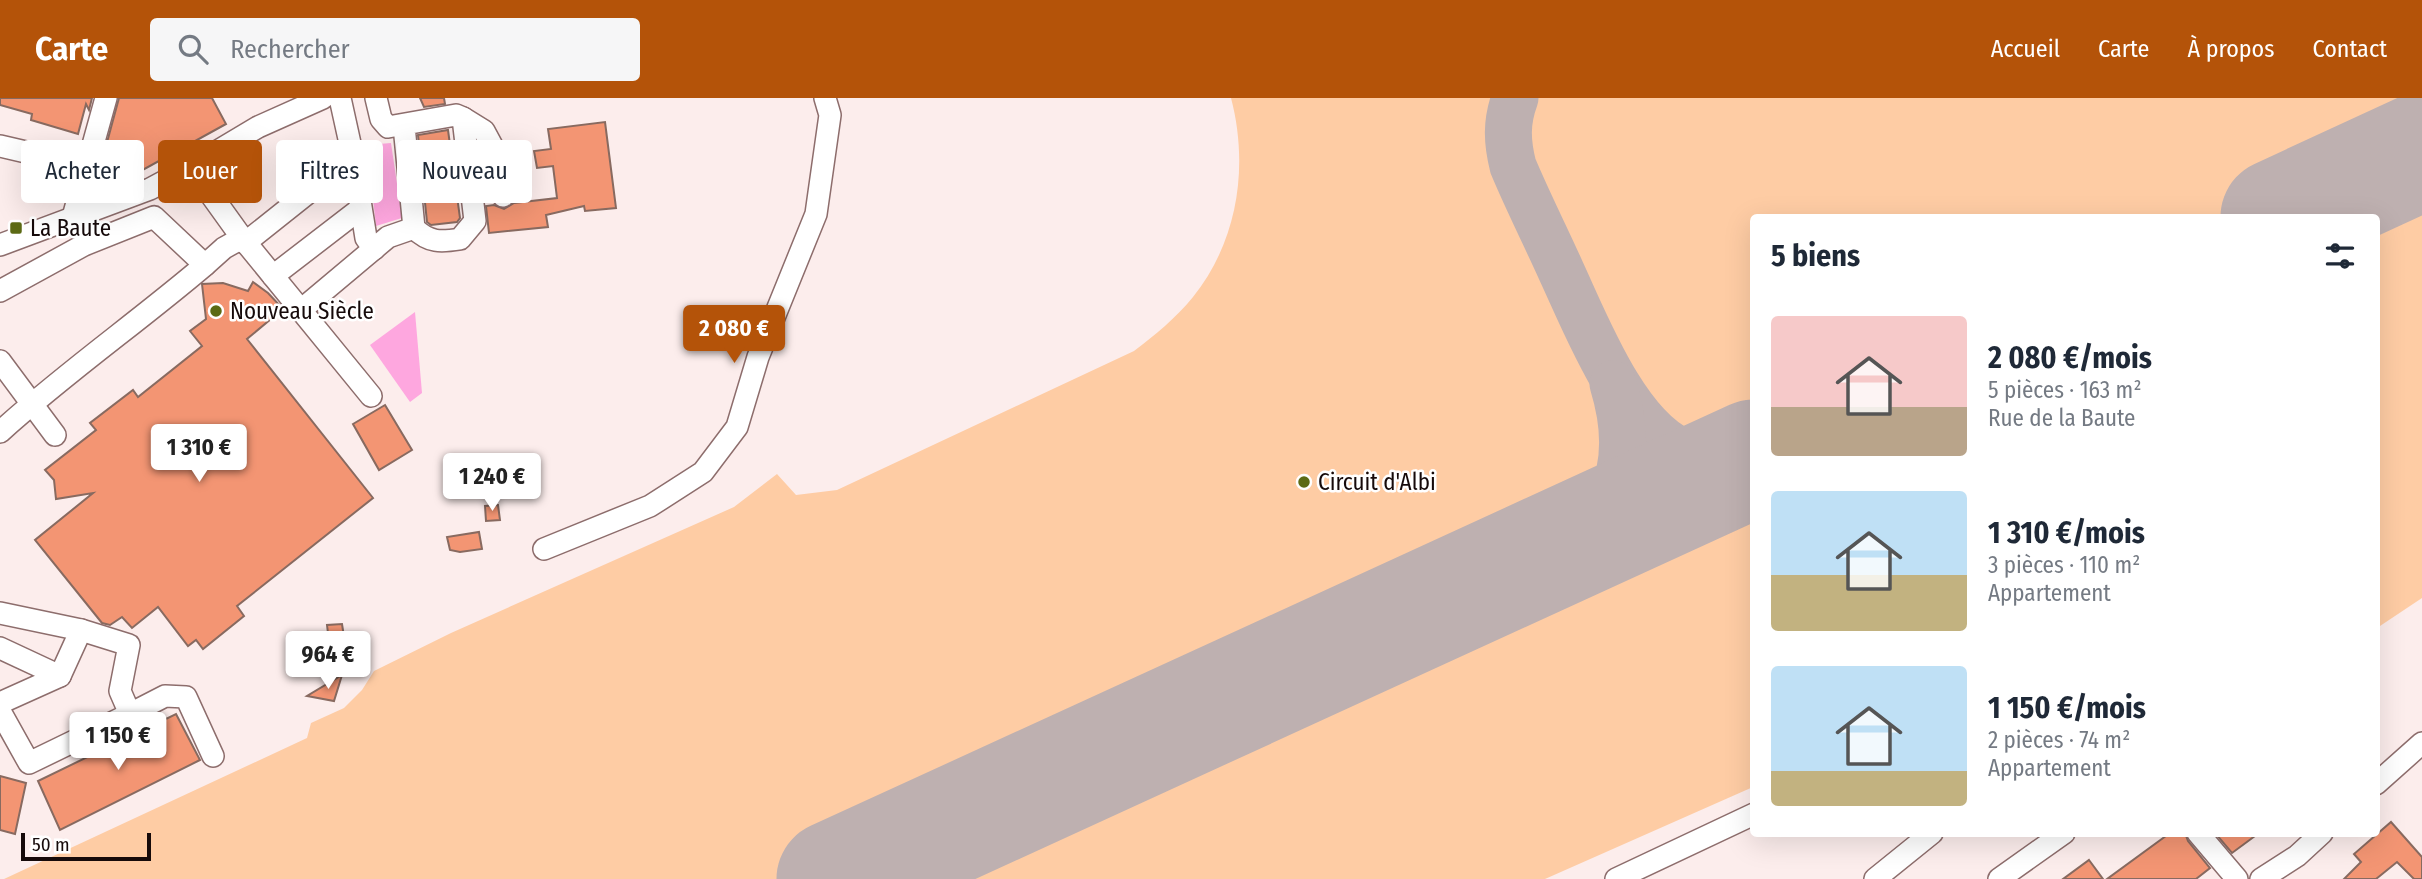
<!DOCTYPE html>
<html lang="fr">
<head>
<meta charset="utf-8">
<style>
  :root { --surface:#fff; --page:#f6f6f7; --text:#1f2937; --muted:#747a83; --accent:#b45309 }
  body { margin:0; font-family:"Fira Sans Condensed",sans-serif; background:var(--page); color:var(--text); height:100vh; display:flex; flex-direction:column; font-size:26px; white-space:nowrap }
  * { box-sizing:border-box; margin:0 }
  p { font-size:23px; color:var(--muted) }
  .icon { flex:none; width:38px; height:38px; fill:none; stroke:currentColor; stroke-width:2; stroke-linecap:round; stroke-linejoin:round }
  .map { position:relative; flex:1; overflow:hidden }
  .side { position:absolute; left:1750px; top:116px; width:630px; height:623px; display:flex; flex-direction:column; background:var(--surface); border-radius:7px; box-shadow:0 7px 28px #0002 }
  .side>* { flex:none }
  .hud { position:absolute; left:21px; top:42px; width:665px; height:63px; display:flex; gap:14px }
  .scale { position:absolute; left:21px; bottom:18px; width:130px; box-sizing:border-box; padding-left:7px; border:4px solid #160a0a; border-top:0; font-size:19px; line-height:24px; white-space:nowrap; color:#160a0a; -webkit-text-stroke:5px #fff; paint-order:stroke }
  .price { position:absolute; translate:-50% -60px; padding:0 16px; border-radius:7px; background:#fff; color:#222; font-size:23px; line-height:46px; filter:drop-shadow(0 2px 4px #0008) }
  .price::after { content:''; position:absolute; left:50%; top:42px; width:21px; height:16px; margin-left:-10px; background:inherit; clip-path:polygon(0 0,100% 0,50% 100%) }
  .price.on { background:var(--accent); color:#fff }
  ul { padding:0; list-style:none }
  li { display:flex; align-items:center; gap:21px; height:175px; padding:0 21px }
  li span { display:grid; place-items:center; flex:none; width:196px; height:140px; border-radius:7px; color:#555 }
  li>.icon { margin-inline-start:auto }
  span .icon { width:84px; height:84px; fill:#fffc; stroke-width:1 }
  li b { font-size:30px }
  h2 { display:flex; justify-content:space-between; align-items:center; height:84px; padding:0 21px; font-size:30px }
  .pill { padding:0 24px; border-radius:7px; background:var(--surface); box-shadow:0 7px 28px #0002; font-size:24px; line-height:63px }
  .pill.on { background:var(--accent); color:#fff }
  header { display:flex; align-items:center; gap:42px; box-sizing:border-box; height:98px; padding:0 35px; background:var(--accent); color:#fff }
  header strong { font-size:33px }
  nav { display:flex; gap:38px; margin-inline-start:auto; font-size:24px }
  .search { width:490px; height:63px; background:var(--page); display:flex; align-items:center; gap:18px; box-sizing:border-box; padding:0 24px; border-radius:7px; color:var(--muted); font-size:26px }
  .map>svg:first-child { display:block }
  .green { fill:#fecca4 }
  .water { fill:#fea7df }
  .lines { fill:none; stroke-linecap:round; stroke-linejoin:round }
  .taxiway { stroke:#beb0b0; stroke-width:47 }
  .runway { stroke:#beb0b0; stroke-width:117 }
  .building { fill:#f39573; stroke:#886a60; stroke-width:2 }
  .minor-casing { stroke:#8d6d6c; stroke-width:24 }
  .minor { stroke:#fff; stroke-width:21 }
  .poi-dot { fill:#5c6a14; stroke:#fff; stroke-width:2.5 }
  .labels { text-anchor:middle; dominant-baseline:central; stroke-width:5; stroke-linejoin:round; paint-order:stroke }
  .poi-label { font-size:23px; fill:#160a0a; stroke:#fff; text-anchor:start }
</style>
</head>
<body>
<header>
<strong>Carte</strong>
<div class="search"><svg class="icon" aria-label="search" viewBox="0 0 24 24"><circle cx="10" cy="10" r="6"/><path d="M15 15l6 6"/></svg>Rechercher</div>
<nav><a>Accueil</a><a>Carte</a><a>À propos</a><a>Contact</a></nav>
</header>
<div class="map">
<svg width="2422" height="781" viewBox="0 0 2422 781">
  <rect width="100%" height="100%" fill="#fcedec"/>
  <path class="green" d="M1231,0H2422V500L2377,530L2376,119H1754L1753,689L1545,781H4L307,640L311,625L344,610L362,592L374,573L451,535L734,409L777,376L796,397L837,392L1134,253C1155,237 1176,220 1193,199C1238,143 1249,68 1231,0Z"/>
  <g class="water">
    <path d="M391,45L402,120L376,128L367,47Z"/>
    <path d="M415,214L422,295L410,304L370,247Z"/>
  </g>
  <g class="lines">
    <g class="taxiway">
      <path d="M1515,0C1506,24 1507,44 1513,68C1528,104 1546,139 1562,175C1587,229 1625,327 1681,353C1706,364 1728,362 1754,355"/>
      <path d="M1570,444C1584,430 1603,417 1611,399C1628,363 1624,322 1613,286"/>
    </g>
    <g class="runway">
      <path d="M2279,119L2422,53"/>
      <path d="M835,781L1754,360"/>
    </g>
  </g>
  <g class="building">
    <path d="M0,0H92L89,12L86,6L78,36L31,22L32,16L0,7Z"/>
    <path d="M119,0H212L226,26L130,79L122,70L120,72L106,48Z"/>
    <path d="M420,0H444L445,6L424,9Z"/>
    <path d="M605,24L616,110L585,113L584,108L546,117L548,129L489,135L486,108L494,107L504,111L514,105L557,100L553,68L537,70L534,53L551,51L548,31Z"/>
    <path d="M448,32L460,120L457,124L431,127L427,124L418,37Z"/>
    <path d="M253,184L268,195L283,211L247,241L373,400L237,508L244,518L203,551L196,542L188,548L158,509L132,530L122,519L110,527L102,525L35,442L93,395L56,401L54,382L45,372L96,332L90,325L133,292L138,299L202,248L190,233L206,221L202,186L223,185L248,193Z"/>
    <path d="M385,307L412,352L379,372L353,326Z"/>
    <path d="M498,407L500,422L486,423L485,408Z"/>
    <path d="M479,434L482,451L460,454L450,452L447,439Z"/>
    <path d="M342,526L347,558L331,560L327,527Z"/>
    <path d="M342,577L334,603L307,598Z"/>
    <path d="M176,616L200,662L60,732L38,683Z"/>
    <path d="M0,678L26,685L15,736L0,732Z"/>
    <path d="M2391,724L2422,759V781H2414L2397,764L2376,781H2344L2361,764L2354,756Z"/>
    <path d="M2170,735H2185L2188,743L2210,770L2196,781H2107Z"/>
    <path d="M2215,735H2259L2232,755Z"/>
    <path d="M2089,762L2103,781H2063Z"/>
  </g>
  <g class="lines">
    <defs>
      <g id="minor">
        <path d="M340,0L353,59L366,140L374,151"/>
        <path d="M376,0L381,21L388,29L456,17L463,20L475,123L460,141C441,144 429,145 414,130L404,28"/>
        <path d="M463,20L484,33L498,59L503,98"/>
        <path d="M0,48L86,68"/>
        <path d="M191,69L242,140L371,298"/>
        <path d="M77,129L73,119L106,0"/>
        <path d="M245,145L353,59"/>
        <path d="M0,147L150,91L191,69L258,29L323,0"/>
        <path d="M273,178L360,111"/>
        <path d="M0,193L84,147L154,119L205,167L224,150L242,140"/>
        <path d="M301,212L388,139L414,130"/>
        <path d="M0,263L55,337"/>
        <path d="M0,334C65,275 138,224 205,167"/>
        <path d="M544,451L650,408L703,374L737,329L758,259L816,116L830,17L825,0"/>
        <path d="M0,515L81,532L129,547L120,593L130,616L29,665L0,613"/>
        <path d="M0,550L60,578L0,605"/>
        <path d="M60,578L81,532"/>
        <path d="M130,616L165,598L186,599L213,658"/>
        <path d="M2376,686L2422,645"/>
        <path d="M2198,735L2237,781"/>
        <path d="M1616,781L1754,716"/>
        <path d="M1875,781L1932,735"/>
        <path d="M1999,781L2064,735"/>
        <path d="M2261,781L2297,758L2322,735"/>
      </g>
    </defs>
    <use href="#minor" class="minor-casing"/>
    <use href="#minor" class="minor"/>
  </g>
  <g class="poi-dot">
    <rect x="9" y="123" width="14" height="14" rx="3.5"/>
    <circle cx="216" cy="213" r="7"/>
    <circle cx="1304" cy="384" r="7"/>
  </g>
  <g class="labels">
    <g class="poi-label">
      <text x="30" y="130">La Baute</text>
      <text x="230" y="213">Nouveau Siècle</text>
      <text x="1318" y="384">Circuit d'Albi</text>
    </g>
  </g>
</svg>
<div class="scale">50 m</div>
<b class="price on" style="left:734px;top:267px">2 080 €</b>
<b class="price" style="left:199px;top:386px">1 310 €</b>
<b class="price" style="left:492px;top:415px">1 240 €</b>
<b class="price" style="left:328px;top:593px">964 €</b>
<b class="price" style="left:118px;top:674px">1 150 €</b>
<div class="hud">
<a class="pill">Acheter</a>
<a class="pill on">Louer</a>
<a class="pill">Filtres</a>
<a class="pill">Nouveau</a>
</div>
<section class="side">
<h2>5 biens<svg class="icon" aria-label="filters" viewBox="0 0 24 24"><path d="M4 7h16M4 17h16"/><circle cx="9" cy="7" r="2"/><circle cx="15" cy="17" r="2"/></svg></h2>
<ul>
<li><span style="background:linear-gradient(#f6c9c9 65%,#b9a48a 0)"><svg class="icon" aria-label="home" viewBox="0 0 24 24"><path d="M3 11l9-7 9 7M6 9v11h12V9"/></svg></span><div><b>2 080 €/mois</b><p>5 pièces · 163 m²</p><p>Rue de la Baute</p></div></li>
<li><span style="background:linear-gradient(#bfe0f5 60%,#c2b280 0)"><svg class="icon" aria-label="home" viewBox="0 0 24 24"><path d="M3 11l9-7 9 7M6 9v11h12V9"/></svg></span><div><b>1 310 €/mois</b><p>3 pièces · 110 m²</p><p>Appartement</p></div></li>
<li><span style="background:linear-gradient(#bfe0f5 75%,#c2b280 0)"><svg class="icon" aria-label="home" viewBox="0 0 24 24"><path d="M3 11l9-7 9 7M6 9v11h12V9"/></svg></span><div><b>1 150 €/mois</b><p>2 pièces · 74 m²</p><p>Appartement</p></div></li>
</ul>
</section>
</div>
</body>
</html>
